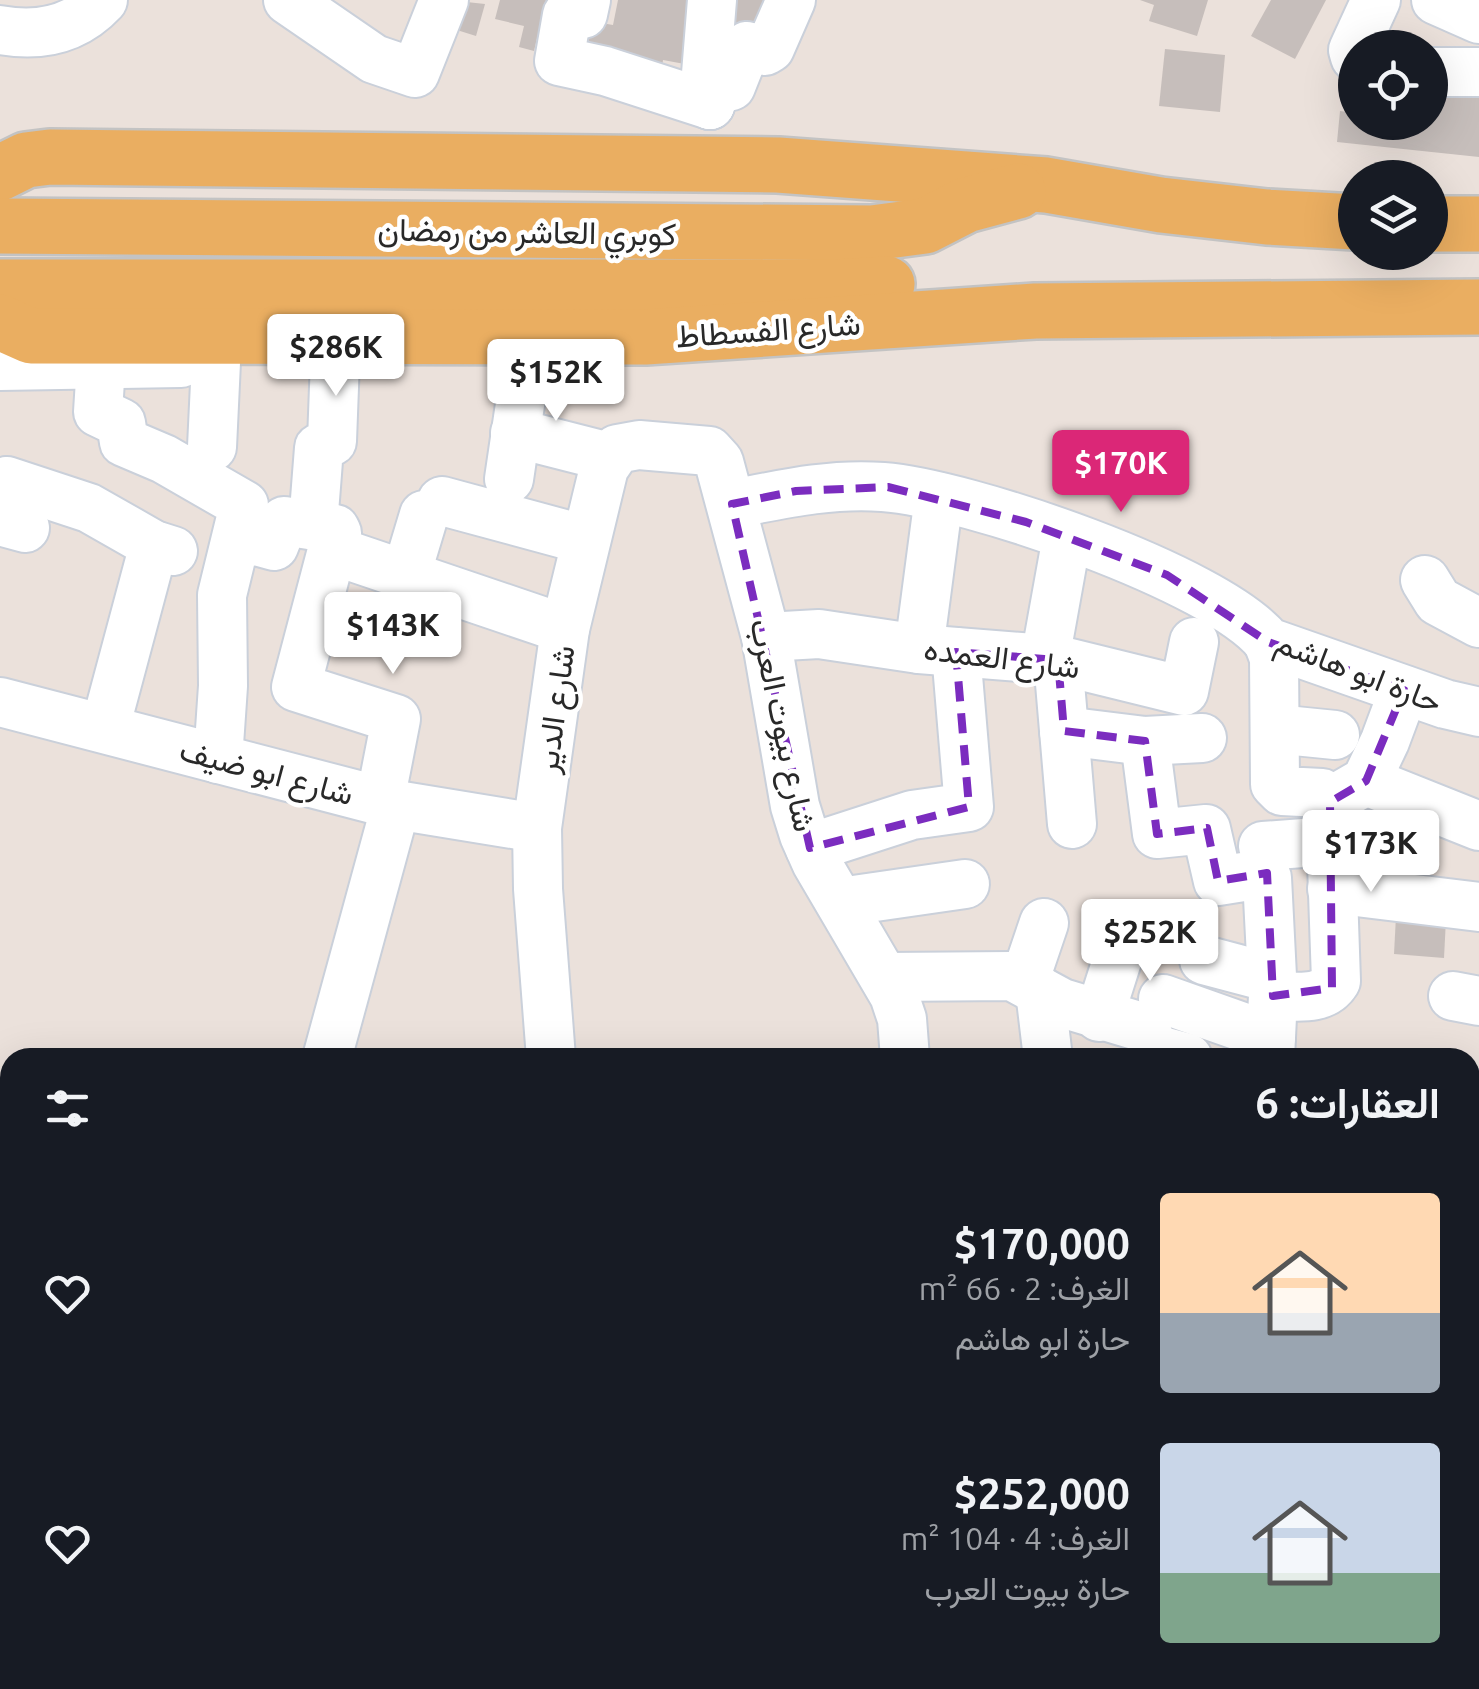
<!DOCTYPE html>
<html lang="ar">
<head>
<meta charset="utf-8">
<style>
  :root { --surface:#171b24; --page:#20242c; --text:#f1f3f6; --muted:#9ea1a6; --accent:#db2777 }
  body { margin:0; font-family:Ubuntu,Vazirmatn,sans-serif; background:var(--page); color:var(--text); direction:rtl; height:100vh; display:flex; flex-direction:column; font-size:38px; white-space:nowrap }
  * { box-sizing:border-box; margin:0 }
  p { font-size:32px; color:var(--muted) }
  .icon { flex:none; width:55px; height:55px; fill:none; stroke:currentColor; stroke-width:2; stroke-linecap:round; stroke-linejoin:round }
  .map { position:relative; flex:1; overflow:hidden; direction:ltr }
  .side { position:absolute; left:0px; top:1048px; width:1480px; height:642px; display:flex; flex-direction:column; background:var(--surface); border-radius:30px 30px 0 0; box-shadow:0 10px 40px #0002; direction:rtl }
  .side>* { flex:none }
  .fabs { position:absolute; left:1338px; top:30px; display:grid; gap:20px }
  .fabs a { display:grid; place-items:center; width:110px; height:110px; border-radius:50%; background:var(--surface); box-shadow:0 10px 40px #0002; font-size:50px }
  .price { position:absolute; translate:-50% -85px; padding:0 22px; border-radius:10px; background:#fff; color:#222; font-size:32px; line-height:65px; filter:drop-shadow(0 2px 5px #0008) }
  .price::after { content:''; position:absolute; left:50%; top:60px; width:30px; height:22px; margin-left:-15px; background:inherit; clip-path:polygon(0 0,100% 0,50% 100%) }
  .price.on { background:var(--accent); color:#fff }
  ul { padding:0; list-style:none }
  li { display:flex; align-items:center; gap:30px; height:250px; padding:0 40px }
  li span { display:grid; place-items:center; flex:none; width:280px; height:200px; border-radius:10px; color:#555 }
  li>.icon { margin-inline-start:auto }
  span .icon { width:120px; height:120px; fill:#fffc; stroke-width:1 }
  li b { font-size:42px }
  h2 { display:flex; justify-content:space-between; align-items:center; height:120px; padding:0 40px; font-size:42px }
  .map>svg:first-child { display:block }
  .building { fill:#c6bebb }
  .lines { fill:none; stroke-linecap:round; stroke-linejoin:round }
  .minor-casing { stroke:#cad0da; stroke-width:52 }
  .major-casing { stroke:#c3c3c3; stroke-width:60 }
  .minor { stroke:#fff; stroke-width:48 }
  .major { stroke:#eaae61; stroke-width:55 }
  .marked { fill:none; stroke:#7b2cbf; stroke-width:8; stroke-dasharray:20 12; stroke-linejoin:round }
  .labels { text-anchor:middle; dominant-baseline:central; stroke-width:9; stroke-linejoin:round; paint-order:stroke }
  .street-label { font-size:32px; fill:#292929; stroke:#fff }
</style>
</head>
<body>
<div class="map">
<svg width="1479" height="1689" viewBox="0 0 1479 1689">
  <rect width="100%" height="100%" fill="#ebe1db"/>
  <g class="building">
    <path d="M448,0L485,4L476,36L441,25Z"/>
    <path d="M500,0H546L534,51L519,47L524,26L495,19Z"/>
    <path d="M618,0H702L690,65L663,60L661,75L566,57L573,18L613,25Z"/>
    <path d="M724,0H776L767,38L718,27Z"/>
    <path d="M1140,0H1208L1197,36L1149,21L1154,5Z"/>
    <path d="M1271,0H1326L1295,59L1251,36Z"/>
    <path d="M1165,49L1225,55L1220,112L1159,106Z"/>
    <path d="M1430,93L1479,98V157L1337,142L1340,111L1355,113V122H1430Z"/>
    <path d="M1396,916L1446,919L1444,958L1394,954Z"/>
    <path d="M9,1238L10,1239V1453L0,1450V1271Z"/>
  </g>
  <g class="lines">
    <defs>
      <g id="minor">
        <path d="M288,0L374,59L415,73L444,0"/>
        <path d="M586,0L583,14L571,11L567,15L559,61L605,71L710,105"/>
        <path d="M1436,0L1479,19"/>
        <path d="M0,30C39,37 75,30 103,0"/>
        <path d="M1355,57L1353,50L1376,0"/>
        <path d="M1430,72H1479"/>
        <path d="M710,105L718,85L731,86L747,46L765,51L770,48L791,0"/>
        <path d="M710,105L705,86L712,0"/>
        <path d="M101,364L98,412L121,423L124,442L164,459L244,505L222,595L223,686L218,759"/>
        <path d="M0,366L181,363"/>
        <path d="M515,433L609,457"/>
        <path d="M212,447L216,362"/>
        <path d="M509,479L527,357"/>
        <path d="M7,481L89,508L154,545L173,551"/>
        <path d="M442,501L586,540"/>
        <path d="M732,504C783,494 831,483 883,487C966,493 1217,578 1268,642L1445,704L1479,712"/>
        <path d="M0,521L25,528"/>
        <path d="M313,525L319,448L332,441L335,360"/>
        <path d="M238,536L274,546L284,521L335,529L337,533L332,550L565,629"/>
        <path d="M332,550L296,687L396,719L380,801"/>
        <path d="M406,575L424,515"/>
        <path d="M1425,580L1438,601L1479,623"/>
        <path d="M766,637L819,634L919,649L1058,660L1184,691L1194,642"/>
        <path d="M1268,642L1274,658L1275,784L1282,791L1322,793L1333,800"/>
        <path d="M919,649L939,497"/>
        <path d="M1045,659L1067,537"/>
        <path d="M1058,660L1072,824"/>
        <path d="M0,702L396,805L537,828"/>
        <path d="M105,728L154,545"/>
        <path d="M1275,729L1335,735"/>
        <path d="M1064,731L1145,741L1202,738"/>
        <path d="M1145,741L1157,834L1206,829L1218,881L1262,874L1267,878L1273,996L1270,1058"/>
        <path d="M1366,781L1479,826"/>
        <path d="M1263,846L1331,841"/>
        <path d="M810,848L912,815L969,807L956,652"/>
        <path d="M1332,889L1479,907"/>
        <path d="M840,902L965,884"/>
        <path d="M1204,960L1272,978"/>
        <path d="M886,977L1012,976L1062,1003L1145,1028L1154,1049L1188,1058"/>
        <path d="M1024,982L1044,923"/>
        <path d="M1040,991L1048,1058"/>
        <path d="M1273,996C1295,996 1323,1002 1336,981L1330,805L1333,800L1366,781L1385,741L1404,690"/>
        <path d="M1453,996L1479,1001"/>
        <path d="M1163,999L1271,1037"/>
        <path d="M1099,1017L1127,929"/>
        <path d="M327,1058L396,805"/>
        <path d="M551,1058L538,889L537,828L565,629L604,468L617,449L639,445L709,451L719,462L766,637L795,806L804,835L816,862L894,995L902,1019L905,1058"/>
        <path d="M1470,1093L1479,1095"/>
        <path d="M1470,1181H1479"/>
        <path d="M0,1190L10,1193"/>
        <path d="M1470,1388H1479"/>
        <path d="M0,1476L10,1480"/>
        <path d="M164,1680L180,1689"/>
        <path d="M261,1680L269,1689"/>
        <path d="M564,1680V1689"/>
        <path d="M1468,1680L1469,1689"/>
        <path d="M712,1689L714,1680"/>
        <path d="M822,1689L823,1680"/>
        <path d="M950,1689L952,1680"/>
        <path d="M1076,1689L1077,1680"/>
        <path d="M1208,1689L1209,1680"/>
      </g>
      <g id="major">
        <path d="M0,173L26,160L50,157L778,165L1046,185L1161,205L1267,217L1355,222"/>
        <path d="M1430,224H1479"/>
        <path d="M0,226L872,233L925,226L966,205L1018,191"/>
        <path d="M0,287H834L887,284"/>
        <path d="M0,322L31,336L645,337L1035,311L1479,307"/>
      </g>
    </defs>
    <use href="#minor" class="minor-casing"/>
    <use href="#major" class="major-casing"/>
    <use href="#minor" class="minor"/>
    <use href="#major" class="major"/>
  </g>
  <path class="marked" d="M888,487L1026,522L1167,575L1268,642L1404,690L1366,781L1330,802L1332,988L1273,996L1267,873L1218,881L1207,828L1157,834L1145,741L1064,731L1058,660L956,652L969,807L810,848L732,504L796,491Z"/>
  <g class="labels">
    <g class="street-label">
      <text transform="translate(527 231) rotate(1)">كوبري العاشر من رمضان</text>
      <text transform="translate(768 329) rotate(-4)">شارع الفسطاط</text>
      <text transform="translate(1002 657) rotate(7)">شارع العمده</text>
      <text transform="translate(1359 671) rotate(21)">حارة ابو هاشم</text>
      <text transform="translate(554 709) rotate(-82)">شارع الدير</text>
      <text transform="translate(784 725) rotate(78)">شارع بيوت العرب</text>
      <text transform="translate(267 771) rotate(15)">شارع ابو ضيف</text>
    </g>
  </g>
</svg>
<div class="fabs">
<a><svg class="icon" aria-label="locate" viewBox="0 0 24 24"><circle cx="12" cy="12" r="6"/><path d="M12 2v4M12 18v4M2 12h4M18 12h4"/></svg></a>
<a><svg class="icon" aria-label="layers" viewBox="0 0 24 24"><path d="M12 4l9 5-9 5-9-5zM3 14l9 5 9-5"/></svg></a>
</div>
<b class="price" style="left:336px;top:399px">$286K</b>
<b class="price" style="left:556px;top:424px">$152K</b>
<b class="price on" style="left:1121px;top:515px">$170K</b>
<b class="price" style="left:393px;top:677px">$143K</b>
<b class="price" style="left:1371px;top:895px">$173K</b>
<b class="price" style="left:1150px;top:984px">$252K</b>
<section class="side">
<h2>العقارات: 6<svg class="icon" aria-label="filters" viewBox="0 0 24 24"><path d="M4 7h16M4 17h16"/><circle cx="9" cy="7" r="2"/><circle cx="15" cy="17" r="2"/></svg></h2>
<ul>
<li><span style="background:linear-gradient(#ffd9b3 60%,#9aa5b1 0)"><svg class="icon" aria-label="home" viewBox="0 0 24 24"><path d="M3 11l9-7 9 7M6 9v11h12V9"/></svg></span><div><b>$170,000</b><p>الغرف: 2 · 66 m²</p><p>حارة ابو هاشم</p></div><svg class="icon" aria-label="heart" viewBox="0 0 24 24"><path d="M12 20l-8-8c-3-5 5-10 8-4 3-6 11-1 8 4z"/></svg></li>
<li><span style="background:linear-gradient(#c9d6e8 65%,#7fa58c 0)"><svg class="icon" aria-label="home" viewBox="0 0 24 24"><path d="M3 11l9-7 9 7M6 9v11h12V9"/></svg></span><div><b>$252,000</b><p>الغرف: 4 · 104 m²</p><p>حارة بيوت العرب</p></div><svg class="icon" aria-label="heart" viewBox="0 0 24 24"><path d="M12 20l-8-8c-3-5 5-10 8-4 3-6 11-1 8 4z"/></svg></li>
</ul>
</section>
</div>
</body>
</html>
